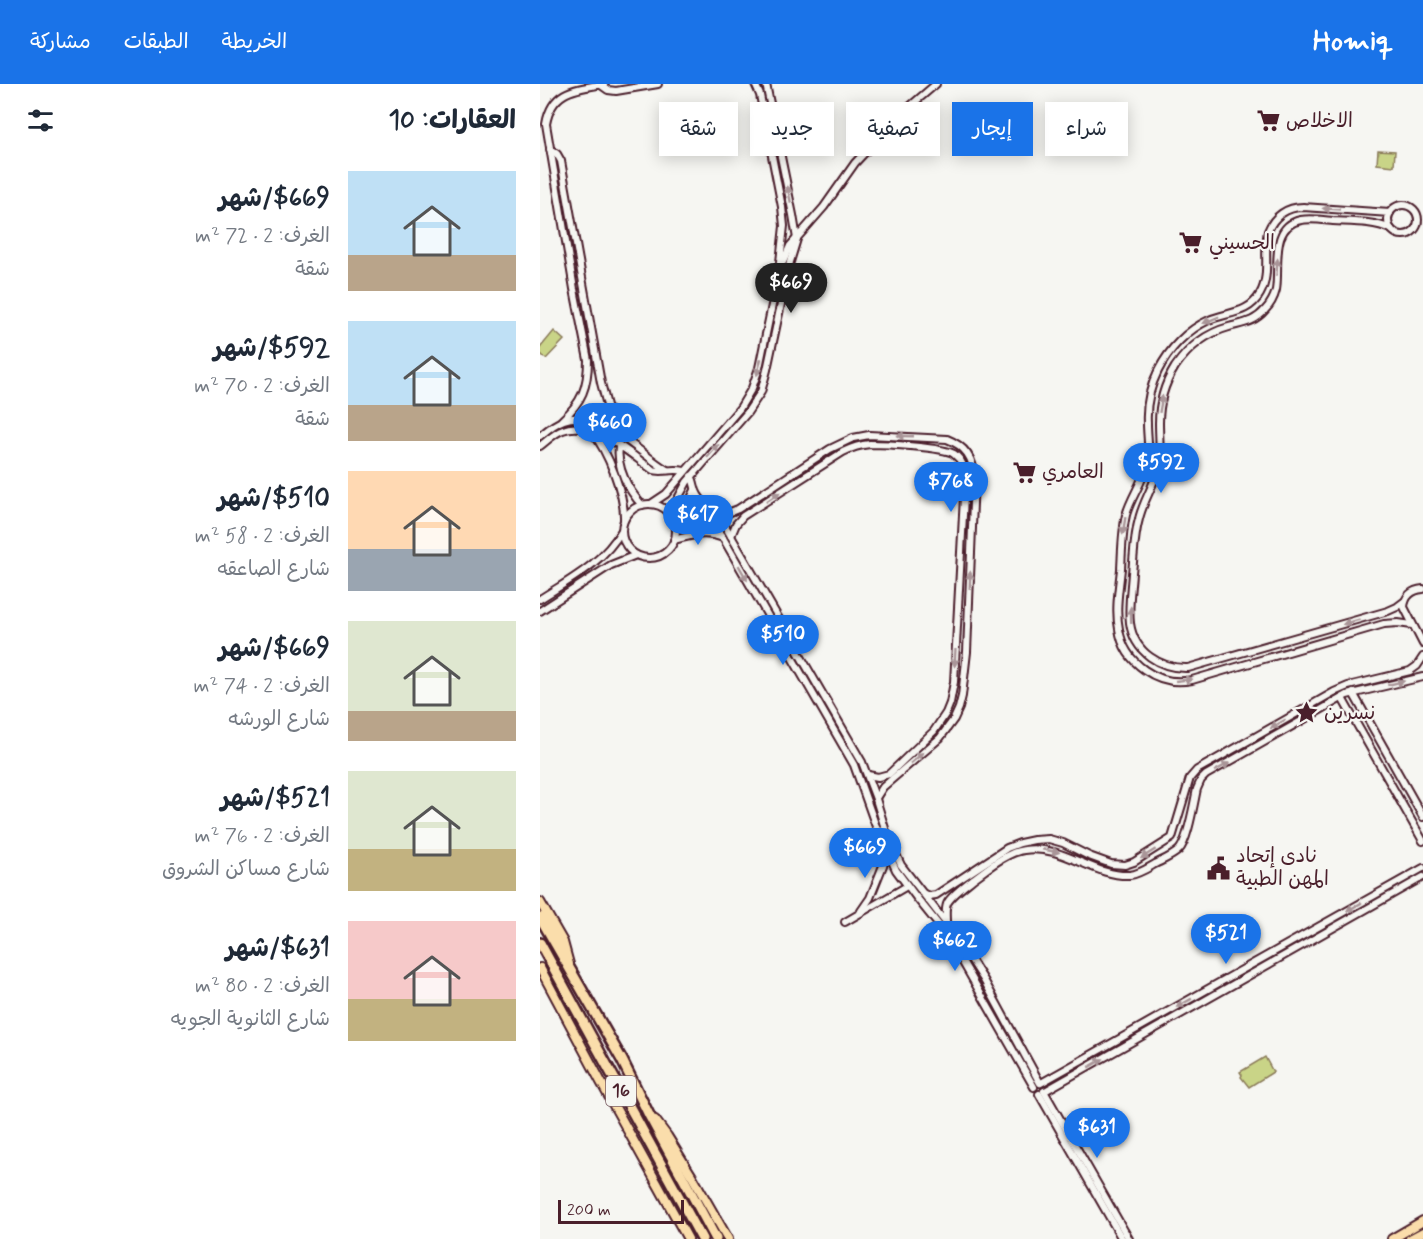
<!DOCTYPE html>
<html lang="ar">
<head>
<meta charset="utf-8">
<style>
  :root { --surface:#fff; --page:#f6f6f7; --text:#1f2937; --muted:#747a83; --accent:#1a73e8 }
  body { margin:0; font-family:Mynerve,"Playpen Sans Arabic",sans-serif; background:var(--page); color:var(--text); direction:rtl; height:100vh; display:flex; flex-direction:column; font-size:22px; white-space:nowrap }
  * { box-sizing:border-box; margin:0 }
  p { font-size:20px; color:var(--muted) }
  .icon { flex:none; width:33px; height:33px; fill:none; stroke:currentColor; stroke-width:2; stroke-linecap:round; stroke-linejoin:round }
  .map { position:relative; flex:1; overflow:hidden; direction:ltr }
  .side { display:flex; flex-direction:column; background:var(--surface); width:540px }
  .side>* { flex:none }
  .top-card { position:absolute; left:18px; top:18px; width:570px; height:54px; direction:rtl; display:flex; gap:12px }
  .scale { position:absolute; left:18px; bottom:15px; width:126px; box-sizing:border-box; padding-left:6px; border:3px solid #4a1f2b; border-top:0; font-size:16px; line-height:21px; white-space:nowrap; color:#4a1f2b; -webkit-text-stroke:4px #f6f6f2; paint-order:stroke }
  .price { position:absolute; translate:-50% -51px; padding:0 14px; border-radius:21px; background:var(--accent); color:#fff; font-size:20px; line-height:39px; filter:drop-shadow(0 2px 3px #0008) }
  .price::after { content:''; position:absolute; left:50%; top:36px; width:18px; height:14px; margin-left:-9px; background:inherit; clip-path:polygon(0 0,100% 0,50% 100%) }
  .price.on { background:#222; color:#fff }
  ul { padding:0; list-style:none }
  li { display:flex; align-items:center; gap:18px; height:150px; padding:0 24px }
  li span { display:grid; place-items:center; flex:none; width:168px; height:120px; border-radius:0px; color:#555 }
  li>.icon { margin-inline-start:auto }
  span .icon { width:72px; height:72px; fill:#fffc; stroke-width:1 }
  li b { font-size:26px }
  h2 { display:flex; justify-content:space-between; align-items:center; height:72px; padding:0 24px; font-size:26px }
  .tag { padding:0 21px; border-radius:0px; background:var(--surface); box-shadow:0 3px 15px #0003; font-size:21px; line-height:54px }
  .tag.on { background:var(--accent); color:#fff }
  header { display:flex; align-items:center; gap:36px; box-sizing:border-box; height:84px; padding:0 30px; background:var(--accent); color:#fff }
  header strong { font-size:28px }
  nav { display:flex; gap:33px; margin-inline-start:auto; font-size:21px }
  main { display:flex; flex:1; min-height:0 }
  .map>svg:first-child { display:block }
  .grass { fill:#c9d487; stroke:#8a7a59; stroke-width:1.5 }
  .park { fill:url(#park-tufts); stroke:#8a7a59; stroke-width:1.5 }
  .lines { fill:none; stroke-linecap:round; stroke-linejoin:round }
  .minor-casing { stroke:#4a1f2b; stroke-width:10 }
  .major-casing { stroke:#4a1f2b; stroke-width:12 }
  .highway-casing { stroke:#4a1f2b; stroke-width:14 }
  .minor { stroke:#f6f6f2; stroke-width:6 }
  .major { stroke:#faddab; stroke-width:8 }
  .highway { stroke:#faddab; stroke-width:9 }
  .oneway { fill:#a99598 }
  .labels { text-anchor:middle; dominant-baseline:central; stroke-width:4.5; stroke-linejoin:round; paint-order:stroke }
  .shield { fill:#f6f6f2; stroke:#7e6067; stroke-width:1.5 }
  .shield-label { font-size:18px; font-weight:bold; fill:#4a1f2b }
  .poi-label { font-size:20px; fill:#4a1f2b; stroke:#f6f6f2; text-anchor:start }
</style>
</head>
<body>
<header>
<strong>Homiq</strong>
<nav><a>الخريطة</a><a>الطبقات</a><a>مشاركة</a></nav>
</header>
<main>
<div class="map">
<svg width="883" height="1155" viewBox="0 0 883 1155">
  <defs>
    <pattern id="park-tufts" width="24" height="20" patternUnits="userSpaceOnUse" patternTransform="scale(1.5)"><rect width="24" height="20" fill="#c9d487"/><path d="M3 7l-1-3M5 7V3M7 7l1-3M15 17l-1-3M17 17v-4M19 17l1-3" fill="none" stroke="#aeb675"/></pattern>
  </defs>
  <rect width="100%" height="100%" fill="#f6f6f2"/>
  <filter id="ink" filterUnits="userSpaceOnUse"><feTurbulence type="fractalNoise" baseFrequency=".0167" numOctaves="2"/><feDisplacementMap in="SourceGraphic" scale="12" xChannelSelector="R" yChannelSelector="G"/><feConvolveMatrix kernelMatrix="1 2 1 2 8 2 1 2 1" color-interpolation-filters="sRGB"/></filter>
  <g filter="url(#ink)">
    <g class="grass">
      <path d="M14,247L24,256L6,275L0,269V264Z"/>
      <path d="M725,973L733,988L709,1003L701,993L702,991L700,988Z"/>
    </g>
    <path class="park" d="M838,66L855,67L854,82L837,80Z"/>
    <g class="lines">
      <defs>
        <g id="minor">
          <path d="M61,1L68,6L76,7L118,0"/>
          <path d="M10,65L17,70L21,77L61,299L69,329L78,351"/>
          <circle cx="863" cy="136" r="15"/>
          <path d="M850,129L763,123C747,123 734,132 728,147C723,167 731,191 720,210C709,230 688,228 669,236C647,246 629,265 618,287C610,303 606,321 607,339C607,353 610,367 607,380C603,398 591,413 586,431C582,448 582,467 581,485C579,504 575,526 579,545C584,579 618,603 652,596L844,540L858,539L872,541"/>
          <path d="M851,145C833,137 811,138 793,137C783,136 771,134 761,136C729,142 740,183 736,206C734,214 730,221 725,226C715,238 703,239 689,243C667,249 648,264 635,283C625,299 619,319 619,339C619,354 621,369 618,384C614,402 603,417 599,435C594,452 594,471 592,489C591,505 588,523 590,539C594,568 620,585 648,584L848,527L857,523L865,517"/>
          <path d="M243,178L250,162L284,123L315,79L361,30L396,0"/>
          <path d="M22,336C42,318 48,303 48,276L34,205L6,40C12,6 35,5 64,0"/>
          <path d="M52,348C68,367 85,411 84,436"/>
          <path d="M0,352C7,346 15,339 24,336C59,323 99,370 127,386"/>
          <path d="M0,362C7,357 14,349 23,346C52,334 90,370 113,386C123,389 133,384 144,387"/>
          <path d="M79,362C76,383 88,406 102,421"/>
          <path d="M151,392C155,398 154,405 158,411C163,420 176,430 184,440L322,678L336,715L347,751L361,781L416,852L444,896L500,999"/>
          <path d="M155,406L152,412C154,421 176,444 183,454L314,681L335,740L356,786L376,813L409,854L494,1003"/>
          <path d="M111,420L126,410L200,324L212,304L219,284L239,187L244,142L242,123L220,11L215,0"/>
          <circle cx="109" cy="447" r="27"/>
          <path d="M176,430L188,429L198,425L290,365L313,354L329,351L407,355C425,362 434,374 434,394L427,568L422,612L419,624L414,635L400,654L343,703L336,714"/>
          <path d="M132,434L136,418L147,398L207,329L221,308L227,286L250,178L257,155L253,131L226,0"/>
          <path d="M191,452L196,440L203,432L303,368C311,364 320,361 330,360C344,360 404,363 414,370C422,376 425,384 425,394L414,598L410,619L406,629L394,647L349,690L338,693L328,691"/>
          <path d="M134,456C152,451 166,447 183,454"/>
          <path d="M883,505C872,506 865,512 864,523L883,560"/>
          <path d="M0,515C31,495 63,479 82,446"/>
          <path d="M0,527L71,481L96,471"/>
          <path d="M813,609L883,733"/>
          <path d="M802,614L883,757"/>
          <path d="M382,809L389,812L396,811L467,764L480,759L494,756L509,755L523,759L549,772L571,780L585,781L594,778L632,754L650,694L657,686L794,608L808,602L870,587L877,582L883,573"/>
          <path d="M321,827L330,814L348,769"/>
          <path d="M305,838L367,802"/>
          <path d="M406,838C406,832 405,825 407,820C410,812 426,801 433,795C447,785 467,768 484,766C524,760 553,793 590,791C599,790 608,784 615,780C623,776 633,772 639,766C648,757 654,718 657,705L661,696L666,691L807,611L883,593"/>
          <path d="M501,999L883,784"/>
          <path d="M504,1007L589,1155"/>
          <path d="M505,1007L883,793"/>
          <path d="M499,1010L582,1155"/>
        </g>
        <g id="major">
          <path d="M0,818L23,858L29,880"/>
          <path d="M0,884L61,998L148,1155"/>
          <path d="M115,1036L127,1052L153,1094L188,1155"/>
          <path d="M852,1155L883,1137"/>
          <path d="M870,1155L883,1148"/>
        </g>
        <g id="highway">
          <path d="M0,833L82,976L109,1031L176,1155"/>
          <path d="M0,859L162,1155"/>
        </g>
      </defs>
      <use href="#minor" class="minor-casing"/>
      <use href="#major" class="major-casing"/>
      <use href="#highway" class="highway-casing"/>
      <use href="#minor" class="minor"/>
      <use href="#major" class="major"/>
      <use href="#highway" class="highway"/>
    </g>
    <defs><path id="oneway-solid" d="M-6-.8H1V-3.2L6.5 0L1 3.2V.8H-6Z" transform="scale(1.5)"/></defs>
    <g class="oneway">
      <use href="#oneway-solid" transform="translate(249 110) rotate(-102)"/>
      <use href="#oneway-solid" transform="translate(791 125) rotate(-176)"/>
      <use href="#oneway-solid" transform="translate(737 183) rotate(-86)"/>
      <use href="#oneway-solid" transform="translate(671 236) rotate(157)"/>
      <use href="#oneway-solid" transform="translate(219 283) rotate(104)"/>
      <use href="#oneway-solid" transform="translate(621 320) rotate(-80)"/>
      <use href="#oneway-solid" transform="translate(365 352) rotate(-178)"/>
      <use href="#oneway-solid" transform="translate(173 367) rotate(-48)"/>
      <use href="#oneway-solid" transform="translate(233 413) rotate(-33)"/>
      <use href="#oneway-solid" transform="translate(584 442) rotate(99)"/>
      <use href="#oneway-solid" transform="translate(203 489) rotate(60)"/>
      <use href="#oneway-solid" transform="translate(430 496) rotate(-88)"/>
      <use href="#oneway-solid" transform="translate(591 531) rotate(-92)"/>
      <use href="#oneway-solid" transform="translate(811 538) rotate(164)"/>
      <use href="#oneway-solid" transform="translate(415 574) rotate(93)"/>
      <use href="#oneway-solid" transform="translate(644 596) rotate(-6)"/>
      <use href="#oneway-solid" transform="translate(856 599) rotate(-13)"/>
      <use href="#oneway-solid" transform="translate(738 640) rotate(150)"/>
      <use href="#oneway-solid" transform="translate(377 674) rotate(-40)"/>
      <use href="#oneway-solid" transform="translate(682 683) rotate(-29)"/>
      <use href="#oneway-solid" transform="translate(511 767) rotate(11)"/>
      <use href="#oneway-solid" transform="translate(608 770) rotate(148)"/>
      <use href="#oneway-solid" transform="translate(814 823) rotate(151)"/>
      <use href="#oneway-solid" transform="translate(644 919) rotate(151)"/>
      <use href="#oneway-solid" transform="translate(556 979) rotate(-30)"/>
    </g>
  </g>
  <defs>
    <symbol id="supermarket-bare" viewBox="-9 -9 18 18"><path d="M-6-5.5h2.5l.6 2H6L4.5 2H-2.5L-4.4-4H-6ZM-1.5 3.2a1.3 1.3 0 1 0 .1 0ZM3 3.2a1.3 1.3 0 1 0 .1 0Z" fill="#4a1f2b" stroke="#f6f6f2" stroke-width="2.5" paint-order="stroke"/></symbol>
    <symbol id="sight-bare" viewBox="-9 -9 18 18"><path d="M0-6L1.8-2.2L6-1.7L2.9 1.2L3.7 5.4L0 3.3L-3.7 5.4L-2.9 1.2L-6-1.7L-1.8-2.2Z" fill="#4a1f2b" stroke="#f6f6f2" stroke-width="2.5" paint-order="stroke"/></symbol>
    <symbol id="civic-bare" viewBox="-9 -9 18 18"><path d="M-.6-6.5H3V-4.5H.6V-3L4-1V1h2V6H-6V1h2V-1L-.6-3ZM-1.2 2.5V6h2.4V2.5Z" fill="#4a1f2b" stroke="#f6f6f2" stroke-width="2.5" paint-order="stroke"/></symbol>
  </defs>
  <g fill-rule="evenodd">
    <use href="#supermarket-bare" x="712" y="20" width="33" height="33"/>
    <use href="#supermarket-bare" x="634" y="142" width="33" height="33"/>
    <use href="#supermarket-bare" x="468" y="372" width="33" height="33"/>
    <use href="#sight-bare" x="750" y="612" width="33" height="33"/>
    <use href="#civic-bare" x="662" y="768" width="33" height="33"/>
  </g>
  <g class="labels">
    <rect class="shield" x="66" y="992" width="30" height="30" rx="4.5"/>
    <g class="shield-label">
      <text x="81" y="1007">16</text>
    </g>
    <g class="poi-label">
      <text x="746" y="37">الاخلاص</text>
      <text x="669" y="159">الحسيني</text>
      <text x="502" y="388">العامري</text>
      <text x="784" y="629">نسرين</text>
      <text x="696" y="772">نادى إتحاد<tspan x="696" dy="23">المهن الطبية</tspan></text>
    </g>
  </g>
</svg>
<div class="scale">200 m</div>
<b class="price on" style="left:251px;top:230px">$669</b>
<b class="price" style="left:70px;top:370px">$660</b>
<b class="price" style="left:621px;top:410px">$592</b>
<b class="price" style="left:411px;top:429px">$768</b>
<b class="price" style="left:158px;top:462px">$617</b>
<b class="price" style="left:243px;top:582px">$510</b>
<b class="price" style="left:325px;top:795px">$669</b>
<b class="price" style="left:686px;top:881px">$521</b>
<b class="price" style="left:415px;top:888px">$662</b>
<b class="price" style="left:557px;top:1075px">$631</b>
<div class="top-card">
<a class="tag">شراء</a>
<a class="tag on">إيجار</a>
<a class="tag">تصفية</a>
<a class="tag">جديد</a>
<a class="tag">شقة</a>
</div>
</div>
<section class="side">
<h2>العقارات: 10<svg class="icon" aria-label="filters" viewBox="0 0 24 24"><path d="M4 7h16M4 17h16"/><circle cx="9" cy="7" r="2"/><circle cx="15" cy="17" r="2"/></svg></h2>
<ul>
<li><span style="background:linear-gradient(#bfe0f5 70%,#b9a48a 0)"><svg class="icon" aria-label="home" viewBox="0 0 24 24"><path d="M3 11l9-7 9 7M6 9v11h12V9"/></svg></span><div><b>$669/شهر</b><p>الغرف: 2 · 72 m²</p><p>شقة</p></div></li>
<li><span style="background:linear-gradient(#bfe0f5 70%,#b9a48a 0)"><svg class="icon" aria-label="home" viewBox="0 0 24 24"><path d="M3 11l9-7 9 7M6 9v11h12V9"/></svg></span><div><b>$592/شهر</b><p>الغرف: 2 · 70 m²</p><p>شقة</p></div></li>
<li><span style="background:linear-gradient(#ffd9b3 65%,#9aa5b1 0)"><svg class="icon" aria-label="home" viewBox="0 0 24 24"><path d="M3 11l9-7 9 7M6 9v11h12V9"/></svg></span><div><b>$510/شهر</b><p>الغرف: 2 · 58 m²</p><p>شارع الصاعقه</p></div></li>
<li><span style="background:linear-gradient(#dfe7d0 75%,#b9a48a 0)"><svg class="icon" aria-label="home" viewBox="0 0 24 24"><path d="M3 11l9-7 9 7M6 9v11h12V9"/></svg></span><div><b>$669/شهر</b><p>الغرف: 2 · 74 m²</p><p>شارع الورشه</p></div></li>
<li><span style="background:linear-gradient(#dfe7d0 65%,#c2b280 0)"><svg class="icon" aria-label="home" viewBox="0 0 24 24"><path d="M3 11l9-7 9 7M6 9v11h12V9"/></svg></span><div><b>$521/شهر</b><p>الغرف: 2 · 76 m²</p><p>شارع مساكن الشروق</p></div></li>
<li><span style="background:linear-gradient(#f6c9c9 65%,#c2b280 0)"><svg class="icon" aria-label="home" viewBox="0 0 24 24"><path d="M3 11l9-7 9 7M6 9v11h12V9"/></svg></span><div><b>$631/شهر</b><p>الغرف: 2 · 80 m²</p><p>شارع الثانوية الجويه</p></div></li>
</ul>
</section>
</main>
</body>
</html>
